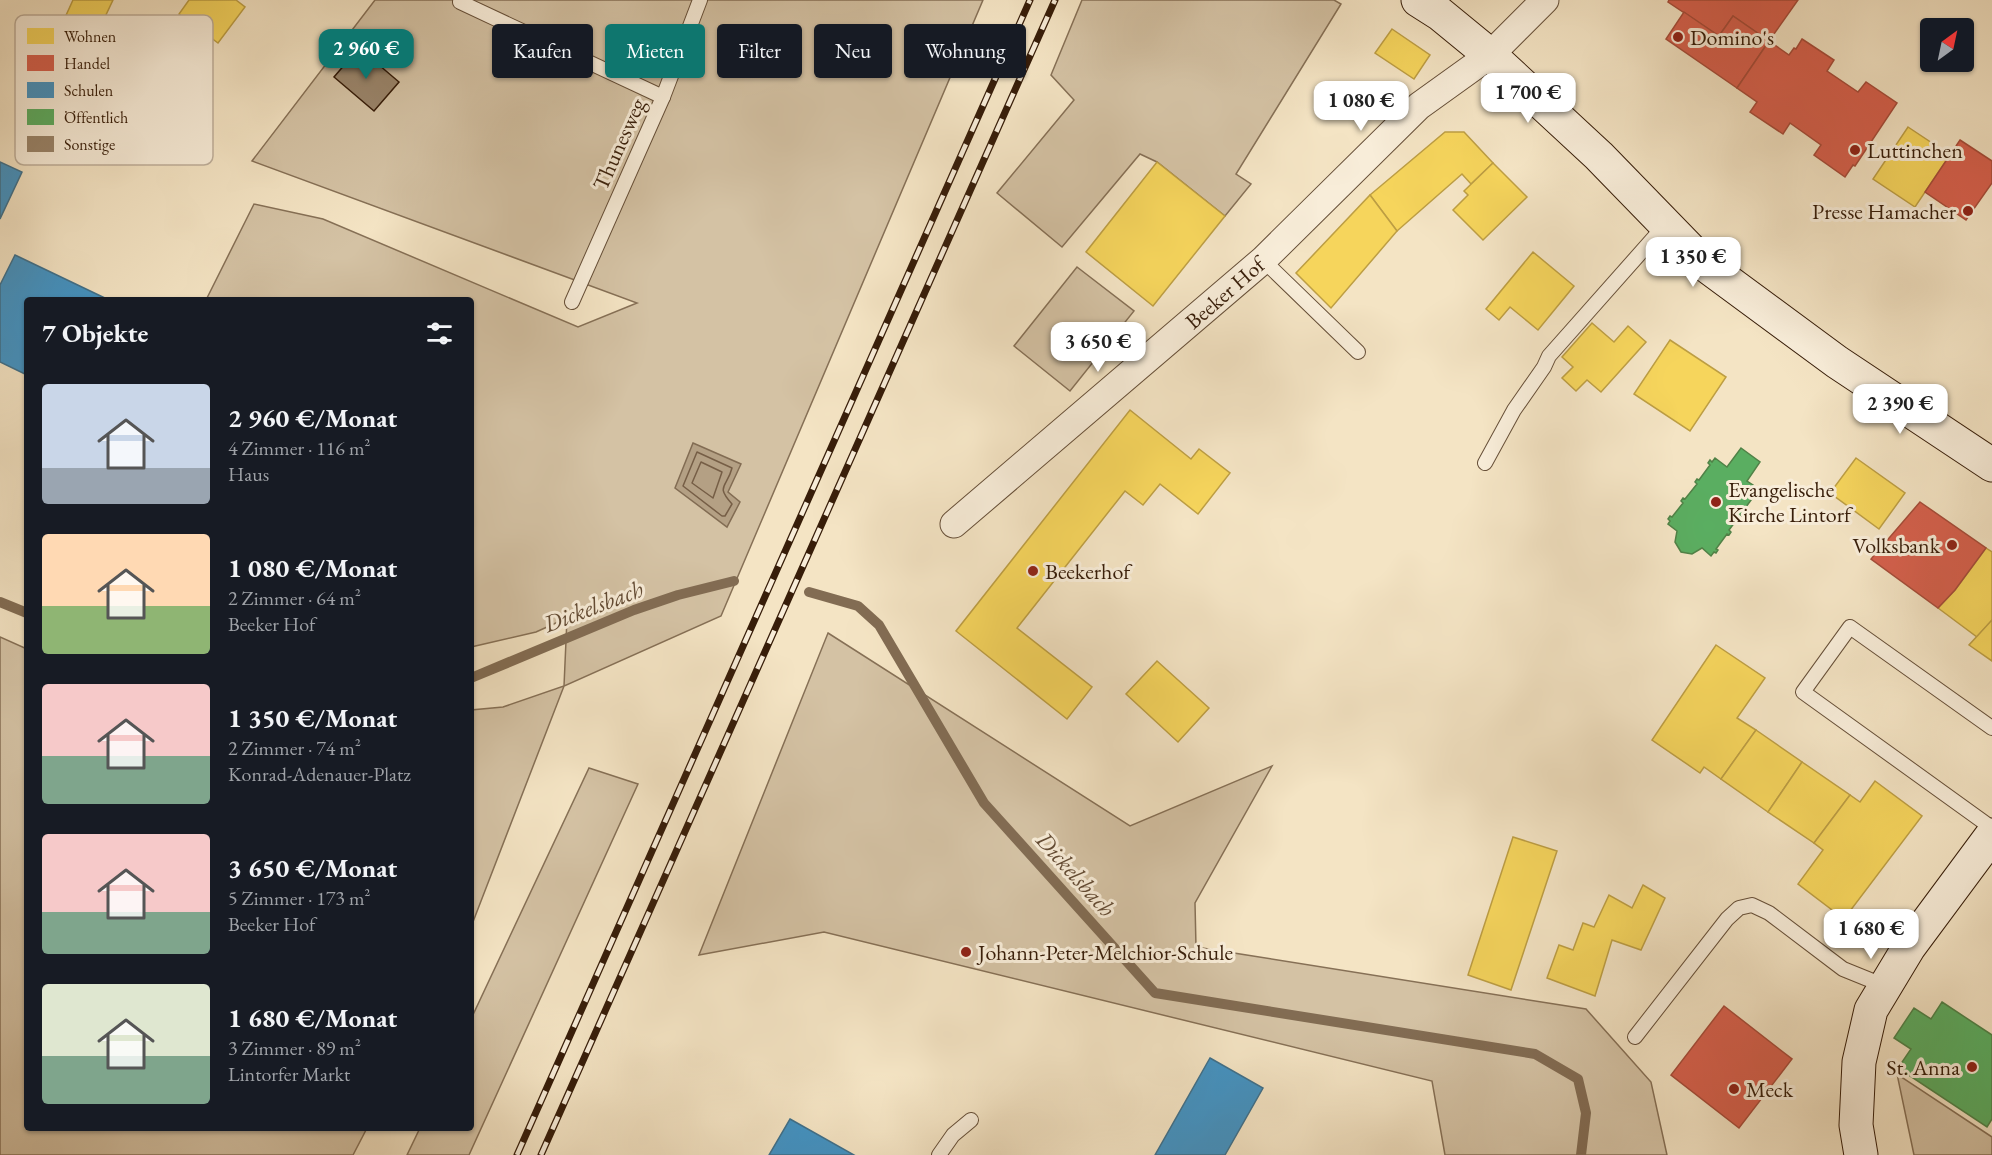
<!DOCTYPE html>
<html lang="de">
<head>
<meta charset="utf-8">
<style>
  :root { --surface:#171b24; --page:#242831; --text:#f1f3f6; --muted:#9ea1a6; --accent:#0f766e }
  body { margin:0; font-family:"EB Garamond",serif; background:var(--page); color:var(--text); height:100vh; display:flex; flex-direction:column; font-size:22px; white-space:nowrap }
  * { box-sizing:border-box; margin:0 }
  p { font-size:20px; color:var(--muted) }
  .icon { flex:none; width:33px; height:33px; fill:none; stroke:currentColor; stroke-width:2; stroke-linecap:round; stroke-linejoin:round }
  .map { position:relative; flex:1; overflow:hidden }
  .side { position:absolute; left:24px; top:297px; width:450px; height:834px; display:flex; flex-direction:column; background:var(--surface); border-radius:6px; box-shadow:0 2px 4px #0004 }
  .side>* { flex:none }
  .top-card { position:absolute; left:492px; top:24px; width:570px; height:54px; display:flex; gap:12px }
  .needle { width:39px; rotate:33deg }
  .tools { position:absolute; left:1920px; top:18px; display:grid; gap:12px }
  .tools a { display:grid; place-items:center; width:54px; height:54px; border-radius:6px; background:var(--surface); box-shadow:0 2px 4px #0004; font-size:30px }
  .price { position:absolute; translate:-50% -51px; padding:0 14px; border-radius:12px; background:#fff; color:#222; font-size:20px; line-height:39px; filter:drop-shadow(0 2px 3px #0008) }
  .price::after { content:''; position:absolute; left:50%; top:36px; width:18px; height:14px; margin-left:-9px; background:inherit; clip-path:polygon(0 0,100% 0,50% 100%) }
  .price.selected { background:var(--accent); color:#fff }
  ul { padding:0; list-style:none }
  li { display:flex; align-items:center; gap:18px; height:150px; padding:0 18px }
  li span { display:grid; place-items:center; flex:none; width:168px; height:120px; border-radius:6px; color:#555 }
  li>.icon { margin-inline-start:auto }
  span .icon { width:72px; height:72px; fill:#fffc; stroke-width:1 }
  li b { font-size:26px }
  h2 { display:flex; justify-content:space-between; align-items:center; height:72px; padding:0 18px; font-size:26px }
  .pill { padding:0 21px; border-radius:6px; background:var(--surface); box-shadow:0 2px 4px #0004; font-size:21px; line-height:54px }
  .pill.selected { background:var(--accent); color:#fff }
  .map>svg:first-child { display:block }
  .green { fill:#d4c2a4; stroke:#867056; stroke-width:1.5 }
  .water { fill:#b4a084; stroke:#826c53; stroke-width:1.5 }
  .homes { fill:#f6d55c; stroke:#bd9e43; stroke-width:1.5 }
  .shops { fill:#d6604d; stroke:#a64c39; stroke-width:1.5 }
  .schools { fill:#4393c3; stroke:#3f708b; stroke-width:1.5 }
  .public { fill:#5aae61; stroke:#508247; stroke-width:1.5 }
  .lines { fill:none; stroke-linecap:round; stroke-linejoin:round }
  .shore { stroke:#765e46; stroke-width:1.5 }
  .stream { stroke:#826c53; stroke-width:10 }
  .building { fill:#99846a; stroke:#371d09; stroke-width:1.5 }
  .service-casing { stroke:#664f38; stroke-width:16 }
  .minor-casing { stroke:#664f38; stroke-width:29 }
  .secondary-casing { stroke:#371d09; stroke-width:35 }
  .service { stroke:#f8edd9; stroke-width:14 }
  .minor { stroke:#f8edd9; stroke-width:27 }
  .secondary { stroke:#f8edd9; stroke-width:33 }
  .rail-casing { stroke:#371d09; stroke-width:7 }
  .rail { stroke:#f8edd9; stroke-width:4.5; stroke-dasharray:14; stroke-linecap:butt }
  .poi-dot { fill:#8f2418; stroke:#f8edd9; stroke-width:2 }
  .labels { text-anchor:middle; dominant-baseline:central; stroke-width:6; stroke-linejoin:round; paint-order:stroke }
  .poi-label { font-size:22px; fill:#371d09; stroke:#f8edd9; text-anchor:start }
  .street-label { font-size:22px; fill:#371d09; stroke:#f8edd9 }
  .water-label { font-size:24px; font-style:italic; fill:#634b34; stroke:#f8edd9 }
  .key { fill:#f8edd9; stroke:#beaf9b; stroke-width:1.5 }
  .key-label { font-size:16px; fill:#371d09 }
</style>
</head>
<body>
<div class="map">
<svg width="1992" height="1155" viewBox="0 0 1992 1155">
  <rect width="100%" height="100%" fill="#f4e4c4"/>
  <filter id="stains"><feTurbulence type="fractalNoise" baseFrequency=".00333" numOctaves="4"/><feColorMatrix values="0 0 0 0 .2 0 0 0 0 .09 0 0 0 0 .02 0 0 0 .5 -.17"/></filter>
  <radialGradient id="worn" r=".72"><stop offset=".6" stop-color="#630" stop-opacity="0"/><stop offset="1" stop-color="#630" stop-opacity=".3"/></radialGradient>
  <g class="green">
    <path d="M375,0H983L721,616L564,686L471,927V710L503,707L564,686L567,618L536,632L471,647V300H206L254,204L323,219L578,327L637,303L252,161Z"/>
    <path d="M1082,0H1334L1341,4L1236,174L1251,184L1225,216L1157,162L1140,154L1062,247L997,193L1074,100L1051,75Z"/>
    <path d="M1077,267L1134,311L1070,391L1014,346Z"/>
    <path d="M828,633L1130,826L1272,766L1195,903L1196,947L1586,1009L1651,1082L1667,1155H1445L1432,1081L824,932L699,955Z"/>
    <path d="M0,637L27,649V1128H367L353,1155H0Z"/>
    <path d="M589,768L638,784L469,1155H407L420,1128H471V1019Z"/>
    <path d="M1897,1074L1992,1137V1155H1914Z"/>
  </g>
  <path class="water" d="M693,443L741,464L728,492L740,502L727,527L675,488Z"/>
  <g class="homes">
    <path d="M73,0H113L95,38L63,22Z"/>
    <path d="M189,0H236L245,7L218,43L179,14Z"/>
    <path d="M1392,29L1430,55L1414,79L1375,53Z"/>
    <path d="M1908,127L1950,155L1915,207L1873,179Z"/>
    <path d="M1445,132H1464L1493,163L1471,184L1462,174L1397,231L1370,195Z"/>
    <path d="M1157,162L1225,216L1153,306L1086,252Z"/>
    <path d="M1493,163L1527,197L1483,240L1453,210L1468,195L1464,191Z"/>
    <path d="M1370,195L1397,231L1331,308L1296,273Z"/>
    <path d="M1533,252L1574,286L1538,330L1510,307L1499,320L1486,309Z"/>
    <path d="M1592,323L1614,342L1628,326L1646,342L1601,392L1587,380L1576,391L1562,378L1573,367L1562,357Z"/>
    <path d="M1670,340L1726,377L1690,431L1634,394Z"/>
    <path d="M1130,410L1191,459L1199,449L1230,473L1198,514L1160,484L1143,505L1125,491L1017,628L1092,687L1067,719L956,631Z"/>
    <path d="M1856,458L1905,493L1879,529L1830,493Z"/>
    <path d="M1986,548L1992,552V620L1977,637L1938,608L1955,590Z"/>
    <path d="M1992,620V661L1969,645Z"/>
    <path d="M1716,645L1765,678L1737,718L1756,730L1721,779L1704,767L1700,773L1652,740Z"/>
    <path d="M1157,661L1209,708L1178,742L1126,694Z"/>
    <path d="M1756,730L1802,762L1768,812L1721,779Z"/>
    <path d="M1802,762L1850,795L1814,843L1768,812Z"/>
    <path d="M1875,781L1922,816L1844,919L1798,884L1823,850L1814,843L1850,795L1860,802Z"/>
    <path d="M1513,837L1557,851L1511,990L1468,975Z"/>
    <path d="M1643,885L1665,898L1641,950L1612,940L1595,996L1547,978L1559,945L1573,950L1583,923L1594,927L1609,895L1632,908Z"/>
  </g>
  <g class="shops">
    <path d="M1669,0H1798L1769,41L1733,16L1719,36L1668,2Z"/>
    <path d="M1684,12L1719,36L1733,16L1769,41L1737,88L1666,39Z"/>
    <path d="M1802,39L1834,60L1827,71L1858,92L1866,82L1897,103L1855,166L1853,165L1845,177L1814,155L1821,145L1790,123L1783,134L1750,112L1757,102L1737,88L1769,41L1789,55L1794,48L1796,49Z"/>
    <path d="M1960,140L1992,161V183L1966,220L1925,192Z"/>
    <path d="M1920,502L1986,548L1955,590L1938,608L1871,559Z"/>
    <path d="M1724,1006L1792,1059L1739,1128L1671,1075Z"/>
  </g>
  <g class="schools">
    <path d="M0,162L22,172L0,219Z"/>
    <path d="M15,255L109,300H27V375L0,362V285Z"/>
    <path d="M1210,1058L1263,1088L1225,1155H1155Z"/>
    <path d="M790,1119L854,1155H769Z"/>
  </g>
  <g class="public">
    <path d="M1741,448L1760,462L1747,481L1759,489L1756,493L1758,494L1756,497L1754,496L1743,511L1745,513L1742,516L1741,514L1729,530L1731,532L1729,535L1727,534L1716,549L1718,550L1716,553L1714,552L1711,556L1702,548L1692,554L1681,552L1675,542L1677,531L1668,524L1670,521L1668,519L1670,516L1672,517L1683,503L1681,501L1683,498L1685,499L1697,484L1695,482L1697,479L1699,480L1710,465L1708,463L1710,460L1712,462L1715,458L1727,467Z"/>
    <path d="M1942,1002L1992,1035V1119L1987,1127L1898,1068L1911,1049L1894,1038L1914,1008L1931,1019Z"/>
  </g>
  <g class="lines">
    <g class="shore">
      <path d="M697,452L732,468C727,488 715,485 732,504L725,516H722L683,486Z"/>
      <path d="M701,462L722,472L713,498L692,483Z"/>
    </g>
    <g class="stream">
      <path d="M809,592L858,606L879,625L984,803L1155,993L1535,1054L1578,1079L1586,1113L1581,1155"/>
      <path d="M0,602L27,613"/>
      <path d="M471,678L634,610L678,595L734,581"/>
    </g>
  </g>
  <path class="building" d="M359,48L399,82L374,111L334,77Z"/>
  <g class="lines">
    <defs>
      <g id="service">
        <path d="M460,2L663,97"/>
        <path d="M1263,260L1358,352"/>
        <path d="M572,302L663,97L700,0"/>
        <path d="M1485,463L1514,410L1544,367L1549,356L1666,224"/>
        <path d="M1992,728L1850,627L1803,692L1992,828"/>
        <path d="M1635,1037L1727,919L1739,908L1752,905L1769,913L1843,969L1885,986"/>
        <path d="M939,1155L953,1135L971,1120"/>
      </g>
      <path id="minor" d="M954,524L1263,260L1419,106L1490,55L1545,0"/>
      <g id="secondary">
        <path d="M1418,0L1440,14L1490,55L1599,156L1704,264L1837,362L1992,465"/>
        <path d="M1861,1155L1856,1125L1859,1062L1871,1010L1909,947L1992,835"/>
      </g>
    </defs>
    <use href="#service" class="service-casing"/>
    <use href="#minor" class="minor-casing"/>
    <use href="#secondary" class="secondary-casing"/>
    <use href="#service" class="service"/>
    <use href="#minor" class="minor"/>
    <use href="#secondary" class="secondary"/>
    <defs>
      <g id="rail">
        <path d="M517,1155L1030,0"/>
        <path d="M541,1155L1055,0"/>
      </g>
    </defs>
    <use href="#rail" class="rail-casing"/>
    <use href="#rail" class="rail"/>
  </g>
  <g class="poi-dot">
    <circle cx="1678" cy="37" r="6"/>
    <circle cx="1855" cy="150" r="6"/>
    <circle cx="1968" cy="211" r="6"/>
    <circle cx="1716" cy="502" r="6"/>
    <circle cx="1952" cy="545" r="6"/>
    <circle cx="1033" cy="571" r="6"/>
    <circle cx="966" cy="952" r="6"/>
    <circle cx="1972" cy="1067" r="6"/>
    <circle cx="1734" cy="1089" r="6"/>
  </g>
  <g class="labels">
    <g class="poi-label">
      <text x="1690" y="37">Domino's</text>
      <text x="1867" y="150">Luttinchen</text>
      <text x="1956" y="211" text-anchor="end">Presse Hamacher</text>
      <text x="1728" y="489">Evangelische<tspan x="1728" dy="25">Kirche Lintorf</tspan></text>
      <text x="1940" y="545" text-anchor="end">Volksbank</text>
      <text x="1045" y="571">Beekerhof</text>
      <text x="978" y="952">Johann-Peter-Melchior-Schule</text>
      <text x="1960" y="1067" text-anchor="end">St. Anna</text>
      <text x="1746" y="1089">Meck</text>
    </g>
    <g class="street-label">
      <text transform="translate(619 144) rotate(-66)">Thunesweg</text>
      <text transform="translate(1225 293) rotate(-41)">Beeker Hof</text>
    </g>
    <g class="water-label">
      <text transform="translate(593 606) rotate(-21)">Dickelsbach</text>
      <text transform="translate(1076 874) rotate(48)">Dickelsbach</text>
    </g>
  </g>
  <rect x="15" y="15" width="198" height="150" rx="9" class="key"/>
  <rect x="27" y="28" width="27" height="16" fill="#f6d55c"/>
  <rect x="27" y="55" width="27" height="16" fill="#d6604d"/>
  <rect x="27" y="82" width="27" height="16" fill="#4393c3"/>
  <rect x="27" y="109" width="27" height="16" fill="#5aae61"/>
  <rect x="27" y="136" width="27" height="16" fill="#99846a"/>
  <g class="key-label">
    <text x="64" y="42">Wohnen</text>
    <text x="64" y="69">Handel</text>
    <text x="64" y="96">Schulen</text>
    <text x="64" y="123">Öffentlich</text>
    <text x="64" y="150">Sonstige</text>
  </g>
  <rect width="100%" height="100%" filter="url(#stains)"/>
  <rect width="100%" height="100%" fill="url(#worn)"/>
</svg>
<div class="tools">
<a><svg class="needle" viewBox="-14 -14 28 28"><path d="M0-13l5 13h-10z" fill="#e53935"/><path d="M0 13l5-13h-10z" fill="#9ea1a6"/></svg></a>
</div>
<b class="price selected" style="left:366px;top:80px">2 960 €</b>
<b class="price" style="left:1528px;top:124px">1 700 €</b>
<b class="price" style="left:1361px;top:132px">1 080 €</b>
<b class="price" style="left:1693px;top:288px">1 350 €</b>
<b class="price" style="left:1098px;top:373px">3 650 €</b>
<b class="price" style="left:1900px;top:435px">2 390 €</b>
<b class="price" style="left:1871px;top:960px">1 680 €</b>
<div class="top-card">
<a class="pill">Kaufen</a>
<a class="pill selected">Mieten</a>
<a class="pill">Filter</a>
<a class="pill">Neu</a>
<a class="pill">Wohnung</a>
</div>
<section class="side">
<h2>7 Objekte<svg class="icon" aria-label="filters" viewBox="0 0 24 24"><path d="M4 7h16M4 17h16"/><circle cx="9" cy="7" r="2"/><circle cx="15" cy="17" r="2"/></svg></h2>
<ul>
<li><span style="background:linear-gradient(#c9d6e8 70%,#9aa5b1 0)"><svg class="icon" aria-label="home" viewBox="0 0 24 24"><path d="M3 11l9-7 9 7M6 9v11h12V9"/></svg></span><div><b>2 960 €/Monat</b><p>4 Zimmer · 116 m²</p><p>Haus</p></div></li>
<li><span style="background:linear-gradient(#ffd9b3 60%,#8fb573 0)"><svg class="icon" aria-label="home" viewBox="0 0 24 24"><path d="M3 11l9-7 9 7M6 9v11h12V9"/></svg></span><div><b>1 080 €/Monat</b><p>2 Zimmer · 64 m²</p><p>Beeker Hof</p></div></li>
<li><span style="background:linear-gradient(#f6c9c9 60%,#7fa58c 0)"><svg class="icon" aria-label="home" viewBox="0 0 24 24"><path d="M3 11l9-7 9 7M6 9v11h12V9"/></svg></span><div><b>1 350 €/Monat</b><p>2 Zimmer · 74 m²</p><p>Konrad-Adenauer-Platz</p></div></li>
<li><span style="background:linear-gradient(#f6c9c9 65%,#7fa58c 0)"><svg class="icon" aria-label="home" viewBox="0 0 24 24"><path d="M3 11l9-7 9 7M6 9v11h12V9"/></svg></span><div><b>3 650 €/Monat</b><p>5 Zimmer · 173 m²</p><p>Beeker Hof</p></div></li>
<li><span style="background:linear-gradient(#dfe7d0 60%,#7fa58c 0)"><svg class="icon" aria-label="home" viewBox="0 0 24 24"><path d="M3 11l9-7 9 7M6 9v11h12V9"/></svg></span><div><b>1 680 €/Monat</b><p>3 Zimmer · 89 m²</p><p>Lintorfer Markt</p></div></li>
</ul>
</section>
</div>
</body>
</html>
